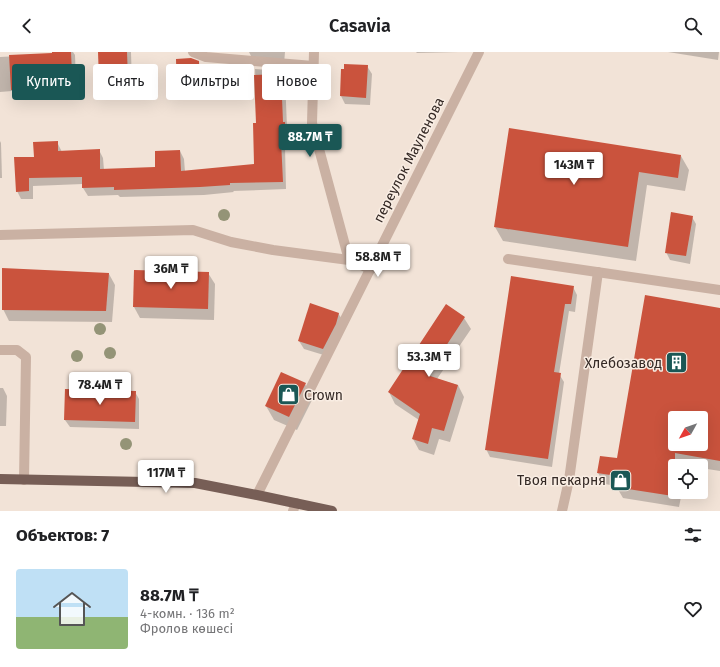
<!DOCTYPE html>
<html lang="ru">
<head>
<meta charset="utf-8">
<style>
  :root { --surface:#fff; --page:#f6f6f6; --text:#202124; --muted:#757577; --line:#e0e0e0; --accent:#1a5755 }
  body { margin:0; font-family:"Fira Sans",sans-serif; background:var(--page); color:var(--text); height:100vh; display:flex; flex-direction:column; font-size:15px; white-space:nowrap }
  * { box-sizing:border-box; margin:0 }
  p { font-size:13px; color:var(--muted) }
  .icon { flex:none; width:22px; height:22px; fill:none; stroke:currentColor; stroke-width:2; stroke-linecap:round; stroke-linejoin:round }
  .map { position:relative; height:459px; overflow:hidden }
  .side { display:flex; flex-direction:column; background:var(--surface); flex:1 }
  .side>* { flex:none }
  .top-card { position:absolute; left:12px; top:12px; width:400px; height:36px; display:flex; gap:8px }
  .needle { width:26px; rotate:230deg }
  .buttons { position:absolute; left:668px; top:359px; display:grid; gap:8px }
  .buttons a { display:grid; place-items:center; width:40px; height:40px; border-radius:4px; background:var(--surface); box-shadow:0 4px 16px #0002; font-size:20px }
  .price { position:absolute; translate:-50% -34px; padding:0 9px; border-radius:4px; background:#fff; color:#222; font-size:13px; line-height:26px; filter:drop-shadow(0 1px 2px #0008) }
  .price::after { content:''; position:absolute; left:50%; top:24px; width:12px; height:9px; margin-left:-6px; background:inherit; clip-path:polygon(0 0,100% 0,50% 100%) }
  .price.selected { background:var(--accent); color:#fff }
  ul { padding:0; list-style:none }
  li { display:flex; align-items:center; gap:12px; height:100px; padding:0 16px }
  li+li { border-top:1px solid var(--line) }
  li span { display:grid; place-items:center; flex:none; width:112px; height:80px; border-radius:4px; color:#555 }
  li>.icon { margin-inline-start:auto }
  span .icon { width:48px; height:48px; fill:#fffc; stroke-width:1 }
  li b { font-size:17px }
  h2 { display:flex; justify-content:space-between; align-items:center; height:48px; padding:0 16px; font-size:17px }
  .pill { padding:0 14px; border-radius:4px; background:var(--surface); box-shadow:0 4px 16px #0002; font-size:14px; line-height:36px }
  .pill.selected { background:var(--accent); color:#fff }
  header { display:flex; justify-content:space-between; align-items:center; height:52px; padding:0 16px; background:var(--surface); font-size:18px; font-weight:600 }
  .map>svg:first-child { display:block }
  .shadow { fill:#0003; fill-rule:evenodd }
  .building { fill:#ca533d; fill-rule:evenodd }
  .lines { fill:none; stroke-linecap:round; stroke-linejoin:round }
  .minor { stroke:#cab1a3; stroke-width:10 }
  .major { stroke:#775e56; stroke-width:10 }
  .tree { fill:#949477 }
  .labels { text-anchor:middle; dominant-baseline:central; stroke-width:3; stroke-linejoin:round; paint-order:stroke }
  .street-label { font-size:14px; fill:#342925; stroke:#f9ede3 }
  .poi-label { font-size:14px; fill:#342925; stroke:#f9ede3; text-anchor:end }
</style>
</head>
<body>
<header><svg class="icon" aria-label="back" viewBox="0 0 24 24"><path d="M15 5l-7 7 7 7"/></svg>Casavia<svg class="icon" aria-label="search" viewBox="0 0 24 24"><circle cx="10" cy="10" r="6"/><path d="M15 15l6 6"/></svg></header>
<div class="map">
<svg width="720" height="459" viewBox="0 0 720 459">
  <rect width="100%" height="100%" fill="#f2e3d7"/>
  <g class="shadow">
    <path d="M53,0H73L75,3L76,30L33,31L34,45H16L12,39L0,40V5L53,2Z"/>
    <path d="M99,0H131L132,35L105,36L100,28Z"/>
    <path d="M249,0H285L284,12L252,6Z"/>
    <path d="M416,0H459L417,1Z"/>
    <path d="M668,0H719L718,8Z"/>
    <path d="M198,10L202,18L203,48H183L178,41Z"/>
    <path d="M367,14L372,22L370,53L345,52L341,44Z"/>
    <path d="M255,17L281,19L285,26L287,75L289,79V95H285L286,137L233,139L234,140L204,143L120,145L118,143L88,144L83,136V132L33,134V147H21L17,139L35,106L57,90L62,100L99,98L103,106L104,118L156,116L180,99L184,107L185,120L255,113L257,72Z"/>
    <path d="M0,89L1,91L2,126H0Z"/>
    <path d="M681,104L689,118L685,139L647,133L636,209L503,189L495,175Z"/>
    <path d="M692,165L696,172L690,212L670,208L666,200Z"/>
    <path d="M208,221L215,232L214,268L140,266L134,255Z"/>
    <path d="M109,222L115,233L112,270L9,269L3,257Z"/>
    <path d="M573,235L577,243L575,260L569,259L559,322L564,330L552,415L490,405L486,397Z"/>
    <path d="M720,257V419L701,416V414H675V440H682L679,455L623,446L616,434L605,432L598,421L618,407ZM675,366H701V392H675Z"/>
    <path d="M338,261L343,269L327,304L304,297L299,289Z"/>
    <path d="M464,266L471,277L437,327L458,333L464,345L450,390L439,387L434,403L419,398L413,387L419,368L395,352L389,340Z"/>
    <path d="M305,332L313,346L297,378L274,368L266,354Z"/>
    <path d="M0,336H3L7,344L6,374H0Z"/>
    <path d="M135,340L139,347V377L70,375L65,368Z"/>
  </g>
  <g class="building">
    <path d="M52,0H71L72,22L30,24V37L11,38L9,3L52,1Z"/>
    <path d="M98,0H127L128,27L99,28Z"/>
    <path d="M191,6L199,9L200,40L177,41L176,7Z"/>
    <path d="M344,12L368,13L366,46L340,44L341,17H344Z"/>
    <path d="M281,22L283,70H285V88H281L283,130L230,131V133L200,135L114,138V135L82,136V125L29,126V139L16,140L14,105H34L33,90L58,89V99L100,97V117L155,115V99L180,98L181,119L254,112L253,71H256L254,23Z"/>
    <path d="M509,76L681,103L678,126L639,120L628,195L494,175Z"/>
    <path d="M671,160L693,164L686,204L665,201Z"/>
    <path d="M2,216L109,221L106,259L2,258Z"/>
    <path d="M134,218L209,220L208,257L133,255Z"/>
    <path d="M511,224L574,234L571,252H565L554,320L561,321L548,407L485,398Z"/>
    <path d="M645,243L720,256V409L675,401V432L673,444L615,435L617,424L597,421L600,404L617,406ZM675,366H701V392H675Z"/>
    <path d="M310,251L339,261L336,272L323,297L298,289Z"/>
    <path d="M446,252L465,265L427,323L458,333L444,379L432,376L428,392L412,387L420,362L388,340Z"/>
    <path d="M281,320L306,331L289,365L265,354Z"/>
    <path d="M65,337L136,339L135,370L64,368Z"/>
  </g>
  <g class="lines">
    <g class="minor">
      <path d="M193,0L206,5L313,14"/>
      <path d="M314,0L312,71L349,208"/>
      <path d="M0,183L193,178L231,190L273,198L349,208L371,217"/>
      <path d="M508,207L720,238"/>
      <path d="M0,298H17L26,305L24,428"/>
      <path d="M257,443L479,0"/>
      <path d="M293,459L296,451"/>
      <path d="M562,459L569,428L598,220"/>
    </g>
    <path class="major" d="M0,427L195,431L257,443L332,459"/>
  </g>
  <g class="tree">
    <circle cx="224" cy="163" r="6"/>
    <circle cx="100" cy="277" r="6"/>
    <circle cx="110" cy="301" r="6"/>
    <circle cx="77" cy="304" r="6"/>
    <circle cx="126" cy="392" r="6"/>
  </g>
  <defs>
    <symbol id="building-square" viewBox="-11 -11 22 22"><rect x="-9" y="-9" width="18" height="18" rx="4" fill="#1a5755" stroke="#f9ede3"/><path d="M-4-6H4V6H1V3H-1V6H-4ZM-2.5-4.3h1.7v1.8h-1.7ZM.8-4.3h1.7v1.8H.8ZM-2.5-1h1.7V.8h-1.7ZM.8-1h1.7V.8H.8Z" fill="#fff"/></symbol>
    <symbol id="shop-square" viewBox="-11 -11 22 22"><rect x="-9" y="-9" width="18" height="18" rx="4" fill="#1a5755" stroke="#f9ede3"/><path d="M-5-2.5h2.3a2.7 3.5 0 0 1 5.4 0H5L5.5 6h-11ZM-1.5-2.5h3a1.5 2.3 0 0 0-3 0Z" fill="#fff"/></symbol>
  </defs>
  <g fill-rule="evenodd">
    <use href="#building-square" x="664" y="298" width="25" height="25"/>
    <use href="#shop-square" x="276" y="330" width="25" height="25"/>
    <use href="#shop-square" x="608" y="416" width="25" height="25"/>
  </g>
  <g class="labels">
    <g class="street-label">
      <text transform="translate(409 108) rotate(-63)">переулок Мауленова</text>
    </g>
    <g class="poi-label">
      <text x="662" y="311">Хлебозавод</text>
      <text x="304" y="343" text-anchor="start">Crown</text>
      <text x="606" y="428">Твоя пекарня</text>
    </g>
  </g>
</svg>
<div class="buttons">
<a><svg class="needle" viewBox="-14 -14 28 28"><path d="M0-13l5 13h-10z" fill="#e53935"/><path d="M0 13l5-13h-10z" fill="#757577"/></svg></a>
<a><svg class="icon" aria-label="locate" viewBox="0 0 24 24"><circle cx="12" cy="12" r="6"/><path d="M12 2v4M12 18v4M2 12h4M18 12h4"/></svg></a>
</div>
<b class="price selected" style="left:310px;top:106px">88.7M ₸</b>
<b class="price" style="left:574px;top:134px">143M ₸</b>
<b class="price" style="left:378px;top:226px">58.8M ₸</b>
<b class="price" style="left:171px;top:238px">36M ₸</b>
<b class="price" style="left:429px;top:326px">53.3M ₸</b>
<b class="price" style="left:100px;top:354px">78.4M ₸</b>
<b class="price" style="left:166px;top:442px">117M ₸</b>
<div class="top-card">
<a class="pill selected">Купить</a>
<a class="pill">Снять</a>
<a class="pill">Фильтры</a>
<a class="pill">Новое</a>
</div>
</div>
<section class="side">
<h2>Объектов: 7<svg class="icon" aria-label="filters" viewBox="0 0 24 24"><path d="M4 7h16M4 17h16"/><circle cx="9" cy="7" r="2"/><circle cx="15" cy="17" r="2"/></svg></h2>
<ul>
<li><span style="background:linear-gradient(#bfe0f5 60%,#8fb573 0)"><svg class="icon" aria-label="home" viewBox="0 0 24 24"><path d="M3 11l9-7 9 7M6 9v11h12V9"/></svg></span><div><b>88.7M ₸</b><p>4-комн. · 136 m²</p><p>Фролов көшесі</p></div><svg class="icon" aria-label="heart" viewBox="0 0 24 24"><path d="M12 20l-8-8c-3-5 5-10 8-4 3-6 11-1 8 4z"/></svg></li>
</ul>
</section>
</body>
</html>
